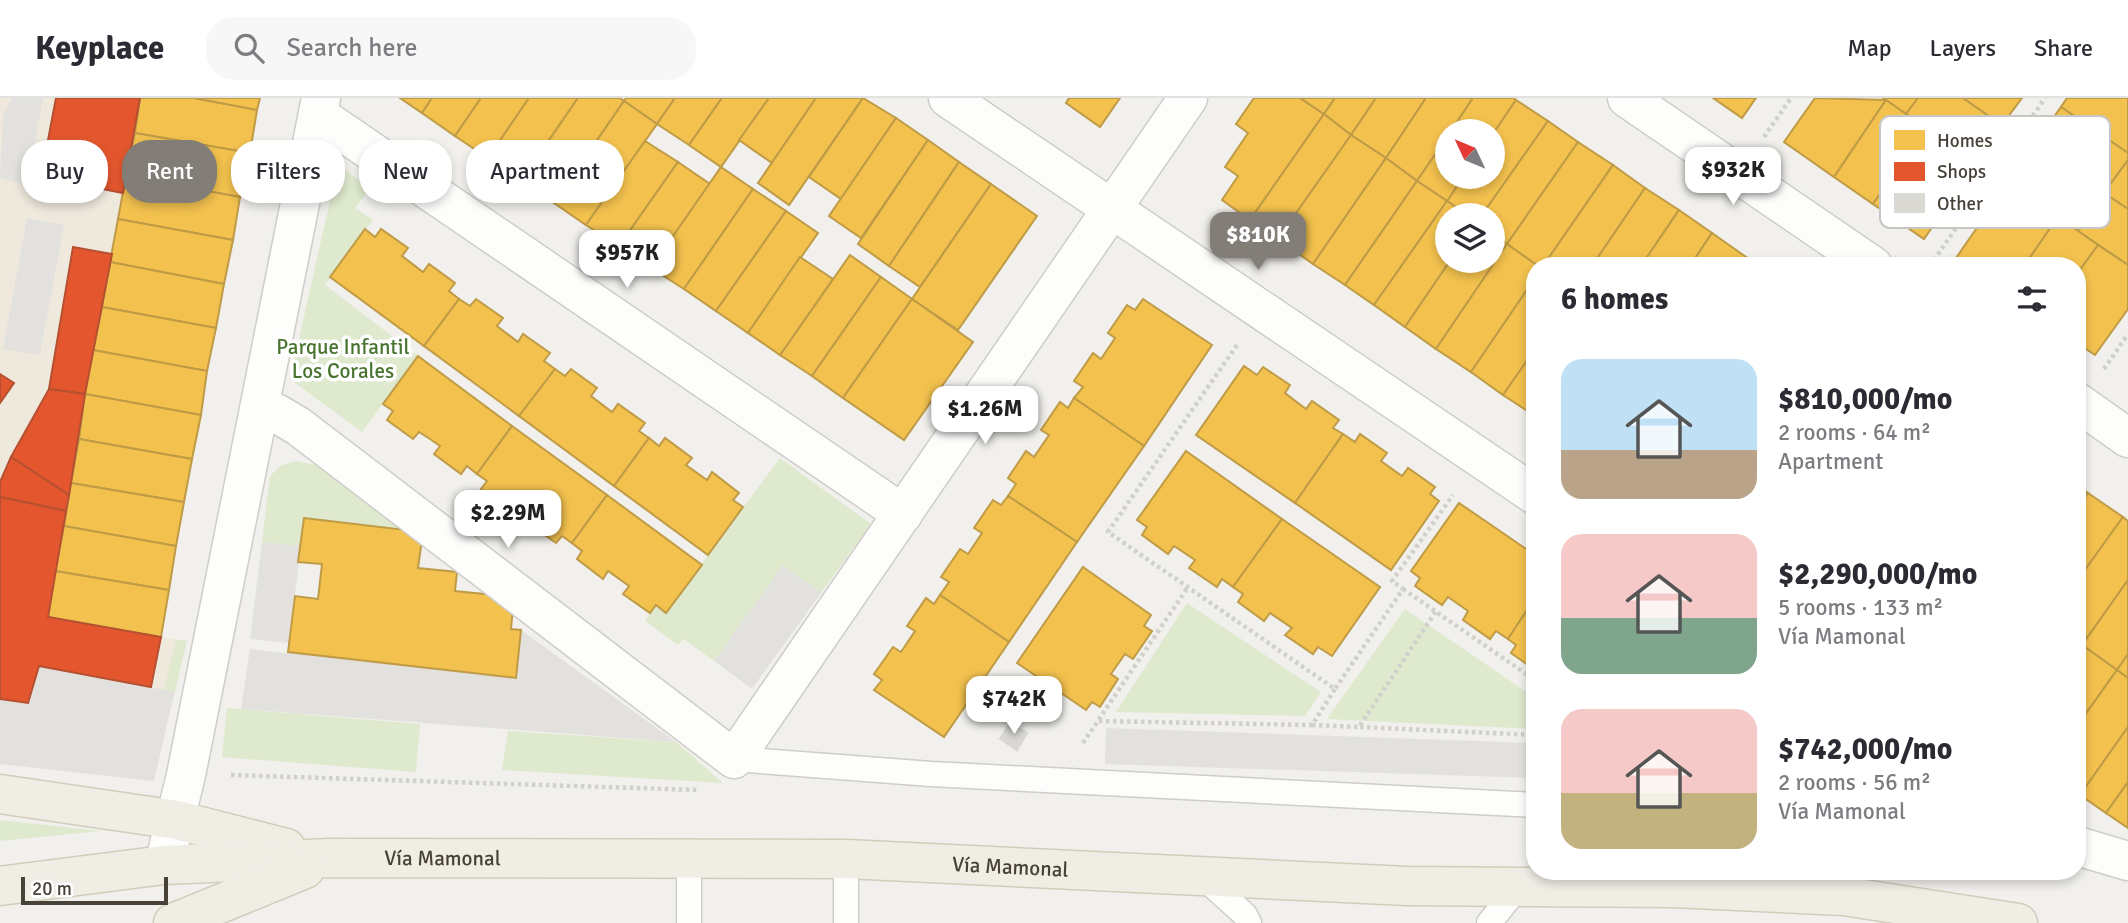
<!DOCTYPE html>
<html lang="en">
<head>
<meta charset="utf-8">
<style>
  :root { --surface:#fff; --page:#f7f7f7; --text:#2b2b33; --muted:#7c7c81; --line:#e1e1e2; --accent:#827e77 }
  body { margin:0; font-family:Signika,sans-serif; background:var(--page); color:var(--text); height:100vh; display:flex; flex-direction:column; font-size:26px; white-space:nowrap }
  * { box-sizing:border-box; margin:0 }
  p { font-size:23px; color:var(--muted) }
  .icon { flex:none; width:38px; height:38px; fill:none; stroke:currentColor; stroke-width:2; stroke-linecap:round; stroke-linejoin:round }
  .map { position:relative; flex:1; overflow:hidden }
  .panel { position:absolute; left:1526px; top:159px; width:560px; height:623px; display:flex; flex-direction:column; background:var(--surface); border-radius:28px; box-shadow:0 4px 10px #0003 }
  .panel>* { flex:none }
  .banner { position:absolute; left:21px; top:42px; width:665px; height:63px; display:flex; gap:14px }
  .needle { width:46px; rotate:314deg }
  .tools { position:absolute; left:1435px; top:21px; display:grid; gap:14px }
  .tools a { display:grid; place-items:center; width:70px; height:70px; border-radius:50%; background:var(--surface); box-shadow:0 4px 10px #0003; font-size:35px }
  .scale { position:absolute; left:21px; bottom:18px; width:147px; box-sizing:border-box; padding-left:7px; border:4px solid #474138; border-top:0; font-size:19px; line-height:24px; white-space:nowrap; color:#474138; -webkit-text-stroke:5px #fff; paint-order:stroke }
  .price { position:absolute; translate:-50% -60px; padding:0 16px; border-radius:14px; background:#fff; color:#222; font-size:23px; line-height:46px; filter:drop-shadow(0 2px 4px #0008) }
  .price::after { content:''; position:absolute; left:50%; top:42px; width:21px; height:16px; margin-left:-10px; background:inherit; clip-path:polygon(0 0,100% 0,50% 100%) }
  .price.active { background:var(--accent); color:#fff }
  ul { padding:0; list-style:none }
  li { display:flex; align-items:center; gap:21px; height:175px; padding:0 35px }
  li span { display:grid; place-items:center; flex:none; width:196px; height:140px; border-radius:21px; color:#555 }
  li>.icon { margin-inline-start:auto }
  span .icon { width:84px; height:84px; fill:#fffc; stroke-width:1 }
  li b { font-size:30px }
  h2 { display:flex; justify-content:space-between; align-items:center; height:84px; padding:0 35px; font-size:30px }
  .tag { padding:0 24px; border-radius:28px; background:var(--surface); box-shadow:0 4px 10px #0003; font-size:24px; line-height:63px }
  .tag.active { background:var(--accent); color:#fff }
  header { display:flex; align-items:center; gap:42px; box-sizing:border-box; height:98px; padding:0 35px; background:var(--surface); border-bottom:2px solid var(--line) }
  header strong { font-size:33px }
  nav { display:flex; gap:38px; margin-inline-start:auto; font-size:24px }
  .search { width:490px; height:63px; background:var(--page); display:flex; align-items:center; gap:18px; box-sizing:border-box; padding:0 24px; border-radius:28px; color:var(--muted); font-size:26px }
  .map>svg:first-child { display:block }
  .commercial { fill:#efe9dd }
  .green { fill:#dee9ce }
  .parking { fill:#e3e1dd }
  .homes { fill:#f2c14e; stroke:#bf9b47; stroke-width:2 }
  .shops { fill:#e4572e; stroke:#b55031; stroke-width:2 }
  .building { fill:#dbd9d4; stroke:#d9d7d2; stroke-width:2 }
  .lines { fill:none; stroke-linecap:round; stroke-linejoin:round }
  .service-casing { stroke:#cfcdca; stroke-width:27 }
  .minor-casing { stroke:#cfcdca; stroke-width:41 }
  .primary-casing { stroke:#d2ccbb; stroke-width:41 }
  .path { stroke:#d1d0cb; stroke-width:4.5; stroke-dasharray:3.5 3.5; stroke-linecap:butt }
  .service { stroke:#fdfdfc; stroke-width:24 }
  .minor { stroke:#fdfdfc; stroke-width:38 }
  .primary { stroke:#f0ede5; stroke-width:38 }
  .labels { text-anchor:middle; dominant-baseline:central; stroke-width:7; stroke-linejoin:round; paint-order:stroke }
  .park-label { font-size:21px; fill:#487430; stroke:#fff }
  .street-label { font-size:21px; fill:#474138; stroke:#fff }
  .key { fill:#fff; stroke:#c8c6c3; stroke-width:2 }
  .key-label { font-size:19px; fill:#474138 }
</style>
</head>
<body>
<header>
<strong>Keyplace</strong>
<div class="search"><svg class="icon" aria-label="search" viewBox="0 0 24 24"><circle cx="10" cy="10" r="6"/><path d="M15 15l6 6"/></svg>Search here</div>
<nav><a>Map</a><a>Layers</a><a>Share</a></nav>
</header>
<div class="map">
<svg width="2128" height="825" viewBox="0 0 2128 825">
  <rect width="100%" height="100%" fill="#f1f0ec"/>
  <path class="commercial" d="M0,0H140L85,295L48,519L187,543L154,683L0,666Z"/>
  <g class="green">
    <path d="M338,67L370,90L355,110L373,122L325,187L418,258L362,334L290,281Z"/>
    <path d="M780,360L871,426L821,495L783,468L714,563L684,541L678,547L645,523L656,507L666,514Z"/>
    <path d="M296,363L315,367L423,434L304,420L301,448L262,444L270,378L280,368Z"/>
    <path d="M1187,505L1321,594L1305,618L1116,614Z"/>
    <path d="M1405,511L1535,600V631L1327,621Z"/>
    <path d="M176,542L187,543L159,658L164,592Z"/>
    <path d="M227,610L420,626L416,674L222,659Z"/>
    <path d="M508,633L676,644L723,685L502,672Z"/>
    <path d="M0,722L101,733L0,743Z"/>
  </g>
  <g class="parking">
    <path d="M12,0H43L27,87L0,80L3,18Z"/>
    <path d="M27,120L64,127L40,257L3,251Z"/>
    <path d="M262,444L301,448L289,545L250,541Z"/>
    <path d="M783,467L821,495L752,591L714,563Z"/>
    <path d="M521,532L676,644L241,611L250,551L515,580Z"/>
    <path d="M39,568L174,594L154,683L0,666V601L28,605Z"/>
    <path d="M1106,630L1535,645V680L1105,666Z"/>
  </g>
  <g class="homes">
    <path d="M140,0H194L257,12L250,55L135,35Z"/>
    <path d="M194,0H260L257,12Z"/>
    <path d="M400,0H432L422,15Z"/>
    <path d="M432,0H481L455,38L422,15Z"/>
    <path d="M481,0H529L488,60L455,38Z"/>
    <path d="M529,0H578L521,83L488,60Z"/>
    <path d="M578,0H620L624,3L554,105L521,83Z"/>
    <path d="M626,0H675L657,26L624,3Z"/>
    <path d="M675,0H722L689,47L657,26Z"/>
    <path d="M722,0H769L721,69L689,47Z"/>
    <path d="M769,0H816L772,65L739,42Z"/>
    <path d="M816,0H863L789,107L758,85Z"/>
    <path d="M863,0L896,20L841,101L809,79Z"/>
    <path d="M1069,0H1120L1100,29L1066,5Z"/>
    <path d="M1254,0H1300L1324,16L1250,122L1222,102L1238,78L1225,69L1248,35L1236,26Z"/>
    <path d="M1300,0H1335L1324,16Z"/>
    <path d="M1335,0H1376L1351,37L1324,16Z"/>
    <path d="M1376,0H1426L1386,60L1351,37Z"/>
    <path d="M1426,0H1473L1451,33H1447V39L1417,83L1386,60Z"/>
    <path d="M1473,0H1513L1516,2L1493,36V33H1451Z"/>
    <path d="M1713,0H1756L1742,20Z"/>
    <path d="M1815,0L1886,2L1834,79L1784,44Z"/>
    <path d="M1883,0H1918L1906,16Z"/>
    <path d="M1918,0H1963L2002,27L1976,65L1906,16Z"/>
    <path d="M1963,0H2022L2002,27Z"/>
    <path d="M2067,0H2128V55L2061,9Z"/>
    <path d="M1516,2L1548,23L1482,117H1467L1447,103L1463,79H1493V36Z"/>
    <path d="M1886,2L1926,30L1873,106L1834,79Z"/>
    <path d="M624,3L657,26L586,127L554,105Z"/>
    <path d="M2061,9L2128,55V62L2104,95L2034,47Z"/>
    <path d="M1324,16L1351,37L1278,141L1250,122Z"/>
    <path d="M896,20L928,42L861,140L829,118Z"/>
    <path d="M1548,23L1578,44L1507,146L1493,136V117H1482Z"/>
    <path d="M1926,30L1976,65L1924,141L1873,106Z"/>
    <path d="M135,35L250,55L240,99L126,78Z"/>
    <path d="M1351,37L1386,60L1313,166L1278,141Z"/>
    <path d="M1447,39V79H1463L1447,103L1417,83Z"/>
    <path d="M928,42L959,64L889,168L858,146Z"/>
    <path d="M645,43L678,64L619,148L586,127Z"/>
    <path d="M1578,44L1613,67L1543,168H1538L1507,146Z"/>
    <path d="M2034,47L2104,95L2078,133L2008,85Z"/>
    <path d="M1386,60L1417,83L1345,187L1313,166Z"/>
    <path d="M2128,62V111L2104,95Z"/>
    <path d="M678,64L710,86L651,170L619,148Z"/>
    <path d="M959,64L991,86L920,189L889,168Z"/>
    <path d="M1613,67L1645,90L1592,168H1543Z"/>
    <path d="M721,69L753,91L684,191L651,170Z"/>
    <path d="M126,78L240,99L233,142L118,121Z"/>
    <path d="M1417,83L1447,103L1374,207L1345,187Z"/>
    <path d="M2008,85L2058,119L2024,168H1966L1956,160Z"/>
    <path d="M991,86L1037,118L958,232L912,201Z"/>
    <path d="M1645,90L1679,112L1641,168H1592Z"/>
    <path d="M753,91L786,113L716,213L684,191Z"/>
    <path d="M2104,95L2128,111V167L2078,133Z"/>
    <path d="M1447,103L1467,117H1447V163H1450L1405,229L1374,207Z"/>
    <path d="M1679,112L1712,135L1690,168H1641Z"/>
    <path d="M786,113L818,135L748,235L716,213Z"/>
    <path d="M2058,119L2098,147L2077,176V168H2024Z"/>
    <path d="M118,121L233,142L224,186L110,164Z"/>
    <path d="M365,131L375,139L381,131L408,150L402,158L423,174L429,166L455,185L449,193L459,201L424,248L330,179Z"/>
    <path d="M1712,135L1746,159L1740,168H1690Z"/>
    <path d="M1493,136L1507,146L1436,251L1405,229L1450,163H1493Z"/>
    <path d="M1507,146L1538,168H1535V180L1471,274L1436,251Z"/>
    <path d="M2098,147L2128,167V211L2095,257L2077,245V176Z"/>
    <path d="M850,157L881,179L812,278L780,257Z"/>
    <path d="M800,159L833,181L780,257L748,235Z"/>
    <path d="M1746,159L1760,168H1740Z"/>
    <path d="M110,164L224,186L216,230L102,209Z"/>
    <path d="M881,179L912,201L843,300L812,278Z"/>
    <path d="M1535,180V251L1503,297L1471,274Z"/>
    <path d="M459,201L470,208L476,201L503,220L497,228L518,244L523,236L550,255L544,263L555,271L519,318L424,248Z"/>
    <path d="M912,201L973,244L904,342L843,300Z"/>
    <path d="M1143,201L1212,247L1144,348L1074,300L1083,289L1074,283L1093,255L1101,261L1115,240L1108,235L1127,207L1135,212Z"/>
    <path d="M102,209L216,230L207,273L93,252Z"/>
    <path d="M1535,251V318L1503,297Z"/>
    <path d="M93,252L207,273L201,317L85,296Z"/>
    <path d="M418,258L512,328L477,376L467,368L461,376L434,356L440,348L430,341L419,334L413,341L387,322L393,313L383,306Z"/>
    <path d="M1244,268L1257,277L1263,269L1290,287L1285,295L1306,311L1312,303L1339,322L1333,330L1343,336L1295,405L1196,337Z"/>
    <path d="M555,271L565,278L571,271L597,290L591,298L612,314L618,306L645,325L639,333L649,340L614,388L519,318Z"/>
    <path d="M85,296L201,317L192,361L79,341Z"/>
    <path d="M1074,300L1144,348L1077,444L1008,398L1016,386L1008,380L1026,353L1034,359L1049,337L1041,332L1060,304L1068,310Z"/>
    <path d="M512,328L607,397L572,445L562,438L556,445L529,426L534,418L514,403L508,411L481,391L487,383L477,376Z"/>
    <path d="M1343,336L1355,344L1360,336L1387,355L1381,363L1402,378L1408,370L1435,389L1430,396L1439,403L1391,472L1295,405Z"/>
    <path d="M649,340L659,348L665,340L692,360L686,367L707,382L712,374L739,395L733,402L743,409L708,457L614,388Z"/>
    <path d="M79,341L192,361L184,404L71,385Z"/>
    <path d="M1186,353L1282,421L1233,489L1222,481L1217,489L1189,470L1195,462L1174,448L1168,456L1142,437L1147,429L1137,422Z"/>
    <path d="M71,385L184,404L176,448L64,428Z"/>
    <path d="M2077,387L2088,395L2077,411Z"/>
    <path d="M2088,395L2123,419L2077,483V411Z"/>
    <path d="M607,397L702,467L666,515L656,507L650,515L623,496L629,488L608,473L603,481L577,461L582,453L572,445Z"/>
    <path d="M1008,398L1077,444L1009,544L940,497L949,484L941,479L960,451L968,456L982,435L974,430L993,402L1001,407Z"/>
    <path d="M1459,405L1535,457V500L1508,541L1496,533L1490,541L1463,522L1468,513L1448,499L1442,507L1415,488L1420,480L1411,473Z"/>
    <path d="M2123,419L2128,423V482L2082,547L2077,544V483Z"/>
    <path d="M304,420L423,434L418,470L457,474L455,493L514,499L511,531L521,532L516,580L288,554L295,498L318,501L322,466L298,464Z"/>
    <path d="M1282,421L1380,489L1332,558L1318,549L1313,556L1285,537L1292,530L1270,515L1264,523L1238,504L1243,496L1233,489Z"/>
    <path d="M64,428L176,448L169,492L55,473Z"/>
    <path d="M1083,469L1151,517L1144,528L1152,533L1133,561L1125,556L1111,576L1118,581L1100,609L1092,604L1086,612L1017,565Z"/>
    <path d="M55,473L169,492L161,539L48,519Z"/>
    <path d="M2128,482V556L2117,572L2082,547Z"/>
    <path d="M940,497L1009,544L944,639L874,592L882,582L874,576L893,549L901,554L915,533L907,528L926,500L934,506Z"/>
    <path d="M1535,500V572L1511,555L1516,547L1508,541Z"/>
    <path d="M2082,547L2117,572L2077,628V554Z"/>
    <path d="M2128,556V580L2117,572Z"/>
    <path d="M2117,572L2128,580V629L2080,697L2077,695V628Z"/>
    <path d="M2128,629V684L2106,715L2080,697Z"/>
    <path d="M2128,684V730L2106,715Z"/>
  </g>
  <g class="shops">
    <path d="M56,0H140L123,95L41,79Z"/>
    <path d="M73,149L112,156L85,296L49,291Z"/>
    <path d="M0,276L14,285L0,305Z"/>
    <path d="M49,291L85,296L69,397L11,359Z"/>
    <path d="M11,359L69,397L66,413L0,399V384Z"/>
    <path d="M0,399L66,413L48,519L161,539L151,589L39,568L28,605L0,601Z"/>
  </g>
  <path class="building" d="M1010,625L1027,635L1017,652L1000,641Z"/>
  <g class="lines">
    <defs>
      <g id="service">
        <path d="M734,661L931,676L1535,707"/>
        <path d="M1202,778L1245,817L1249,825"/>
        <path d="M689,825V761"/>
        <path d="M846,825V761"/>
        <path d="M1489,825L1519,788"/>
      </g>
      <g id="minor">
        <path d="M948,0L1535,397"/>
        <path d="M1627,0L1873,168"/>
        <path d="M318,17L903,416"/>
        <path d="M2077,304L2128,340"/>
        <path d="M260,316L276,315L298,328L734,661L1188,0"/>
        <path d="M2077,748L2128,763"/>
        <path d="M164,767L186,677L321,0"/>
      </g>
      <g id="primary">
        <path d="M0,696L177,722L286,750"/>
        <path id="s1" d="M0,788L164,767L329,760L846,761L1407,788L1673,790L1844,798L2018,825"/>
        <path d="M173,825L305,771"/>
      </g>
    </defs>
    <use href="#service" class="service-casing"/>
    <use href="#minor" class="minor-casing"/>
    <use href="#primary" class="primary-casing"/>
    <g class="path">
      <path d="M1764,39L1791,0"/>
      <path d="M1930,168L2045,0"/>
      <path d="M1237,247L1108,434L1335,591L1403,491L1392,483L1453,397"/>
      <path d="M2104,271L2128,236"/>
      <path d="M1403,491L1535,582"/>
      <path d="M1099,623L1312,627L1335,591"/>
      <path d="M1312,627L1359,629L1436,513"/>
      <path d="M1360,629L1535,637"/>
      <path d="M1083,645L1188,489"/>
      <path d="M231,677L698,692"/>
    </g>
    <use href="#service" class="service"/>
    <use href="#minor" class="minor"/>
    <use href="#primary" class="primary"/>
  </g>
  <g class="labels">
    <g class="park-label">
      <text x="343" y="249">Parque Infantil<tspan x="343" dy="24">Los Corales</tspan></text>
    </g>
    <g class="street-label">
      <text stroke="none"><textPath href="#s1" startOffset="444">Vía Mamonal</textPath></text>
      <text stroke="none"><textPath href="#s1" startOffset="1012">Vía Mamonal</textPath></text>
    </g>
  </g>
  <rect x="1880" y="18" width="230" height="112" rx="10" class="key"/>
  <rect x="1894" y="32" width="31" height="20" fill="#f2c14e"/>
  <rect x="1894" y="64" width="31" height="19" fill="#e4572e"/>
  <rect x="1894" y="95" width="31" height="20" fill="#dbd9d4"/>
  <g class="key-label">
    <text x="1937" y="49">Homes</text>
    <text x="1937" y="80">Shops</text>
    <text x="1937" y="112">Other</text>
  </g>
</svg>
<div class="tools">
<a><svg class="needle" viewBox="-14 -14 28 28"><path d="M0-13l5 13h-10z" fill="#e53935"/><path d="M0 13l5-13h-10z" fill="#7c7c81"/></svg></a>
<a><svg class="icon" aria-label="layers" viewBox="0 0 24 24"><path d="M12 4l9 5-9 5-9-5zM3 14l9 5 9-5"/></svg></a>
</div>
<div class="scale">20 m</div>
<b class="price" style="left:1733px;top:109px">$932K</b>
<b class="price active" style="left:1258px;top:174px">$810K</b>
<b class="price" style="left:627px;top:192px">$957K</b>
<b class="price" style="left:985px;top:348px">$1.26M</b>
<b class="price" style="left:508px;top:452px">$2.29M</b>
<b class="price" style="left:1014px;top:638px">$742K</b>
<div class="banner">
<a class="tag">Buy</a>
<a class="tag active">Rent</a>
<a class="tag">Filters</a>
<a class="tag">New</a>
<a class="tag">Apartment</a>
</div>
<section class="panel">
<h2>6 homes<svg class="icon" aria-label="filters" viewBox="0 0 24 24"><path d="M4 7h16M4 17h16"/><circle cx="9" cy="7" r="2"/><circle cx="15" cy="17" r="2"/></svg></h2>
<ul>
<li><span style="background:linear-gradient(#bfe0f5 65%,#b9a48a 0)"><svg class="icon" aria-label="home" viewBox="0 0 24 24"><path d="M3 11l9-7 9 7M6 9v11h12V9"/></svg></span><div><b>$810,000/mo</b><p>2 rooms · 64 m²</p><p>Apartment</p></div></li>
<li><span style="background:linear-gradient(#f6c9c9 60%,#7fa58c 0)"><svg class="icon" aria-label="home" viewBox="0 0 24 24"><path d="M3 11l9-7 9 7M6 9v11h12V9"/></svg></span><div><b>$2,290,000/mo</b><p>5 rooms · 133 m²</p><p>Vía Mamonal</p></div></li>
<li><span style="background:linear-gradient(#f6c9c9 60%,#c2b280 0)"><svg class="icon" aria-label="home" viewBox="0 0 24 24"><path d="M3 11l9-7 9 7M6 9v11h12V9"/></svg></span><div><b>$742,000/mo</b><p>2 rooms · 56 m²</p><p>Vía Mamonal</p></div></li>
</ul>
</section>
</div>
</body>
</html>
